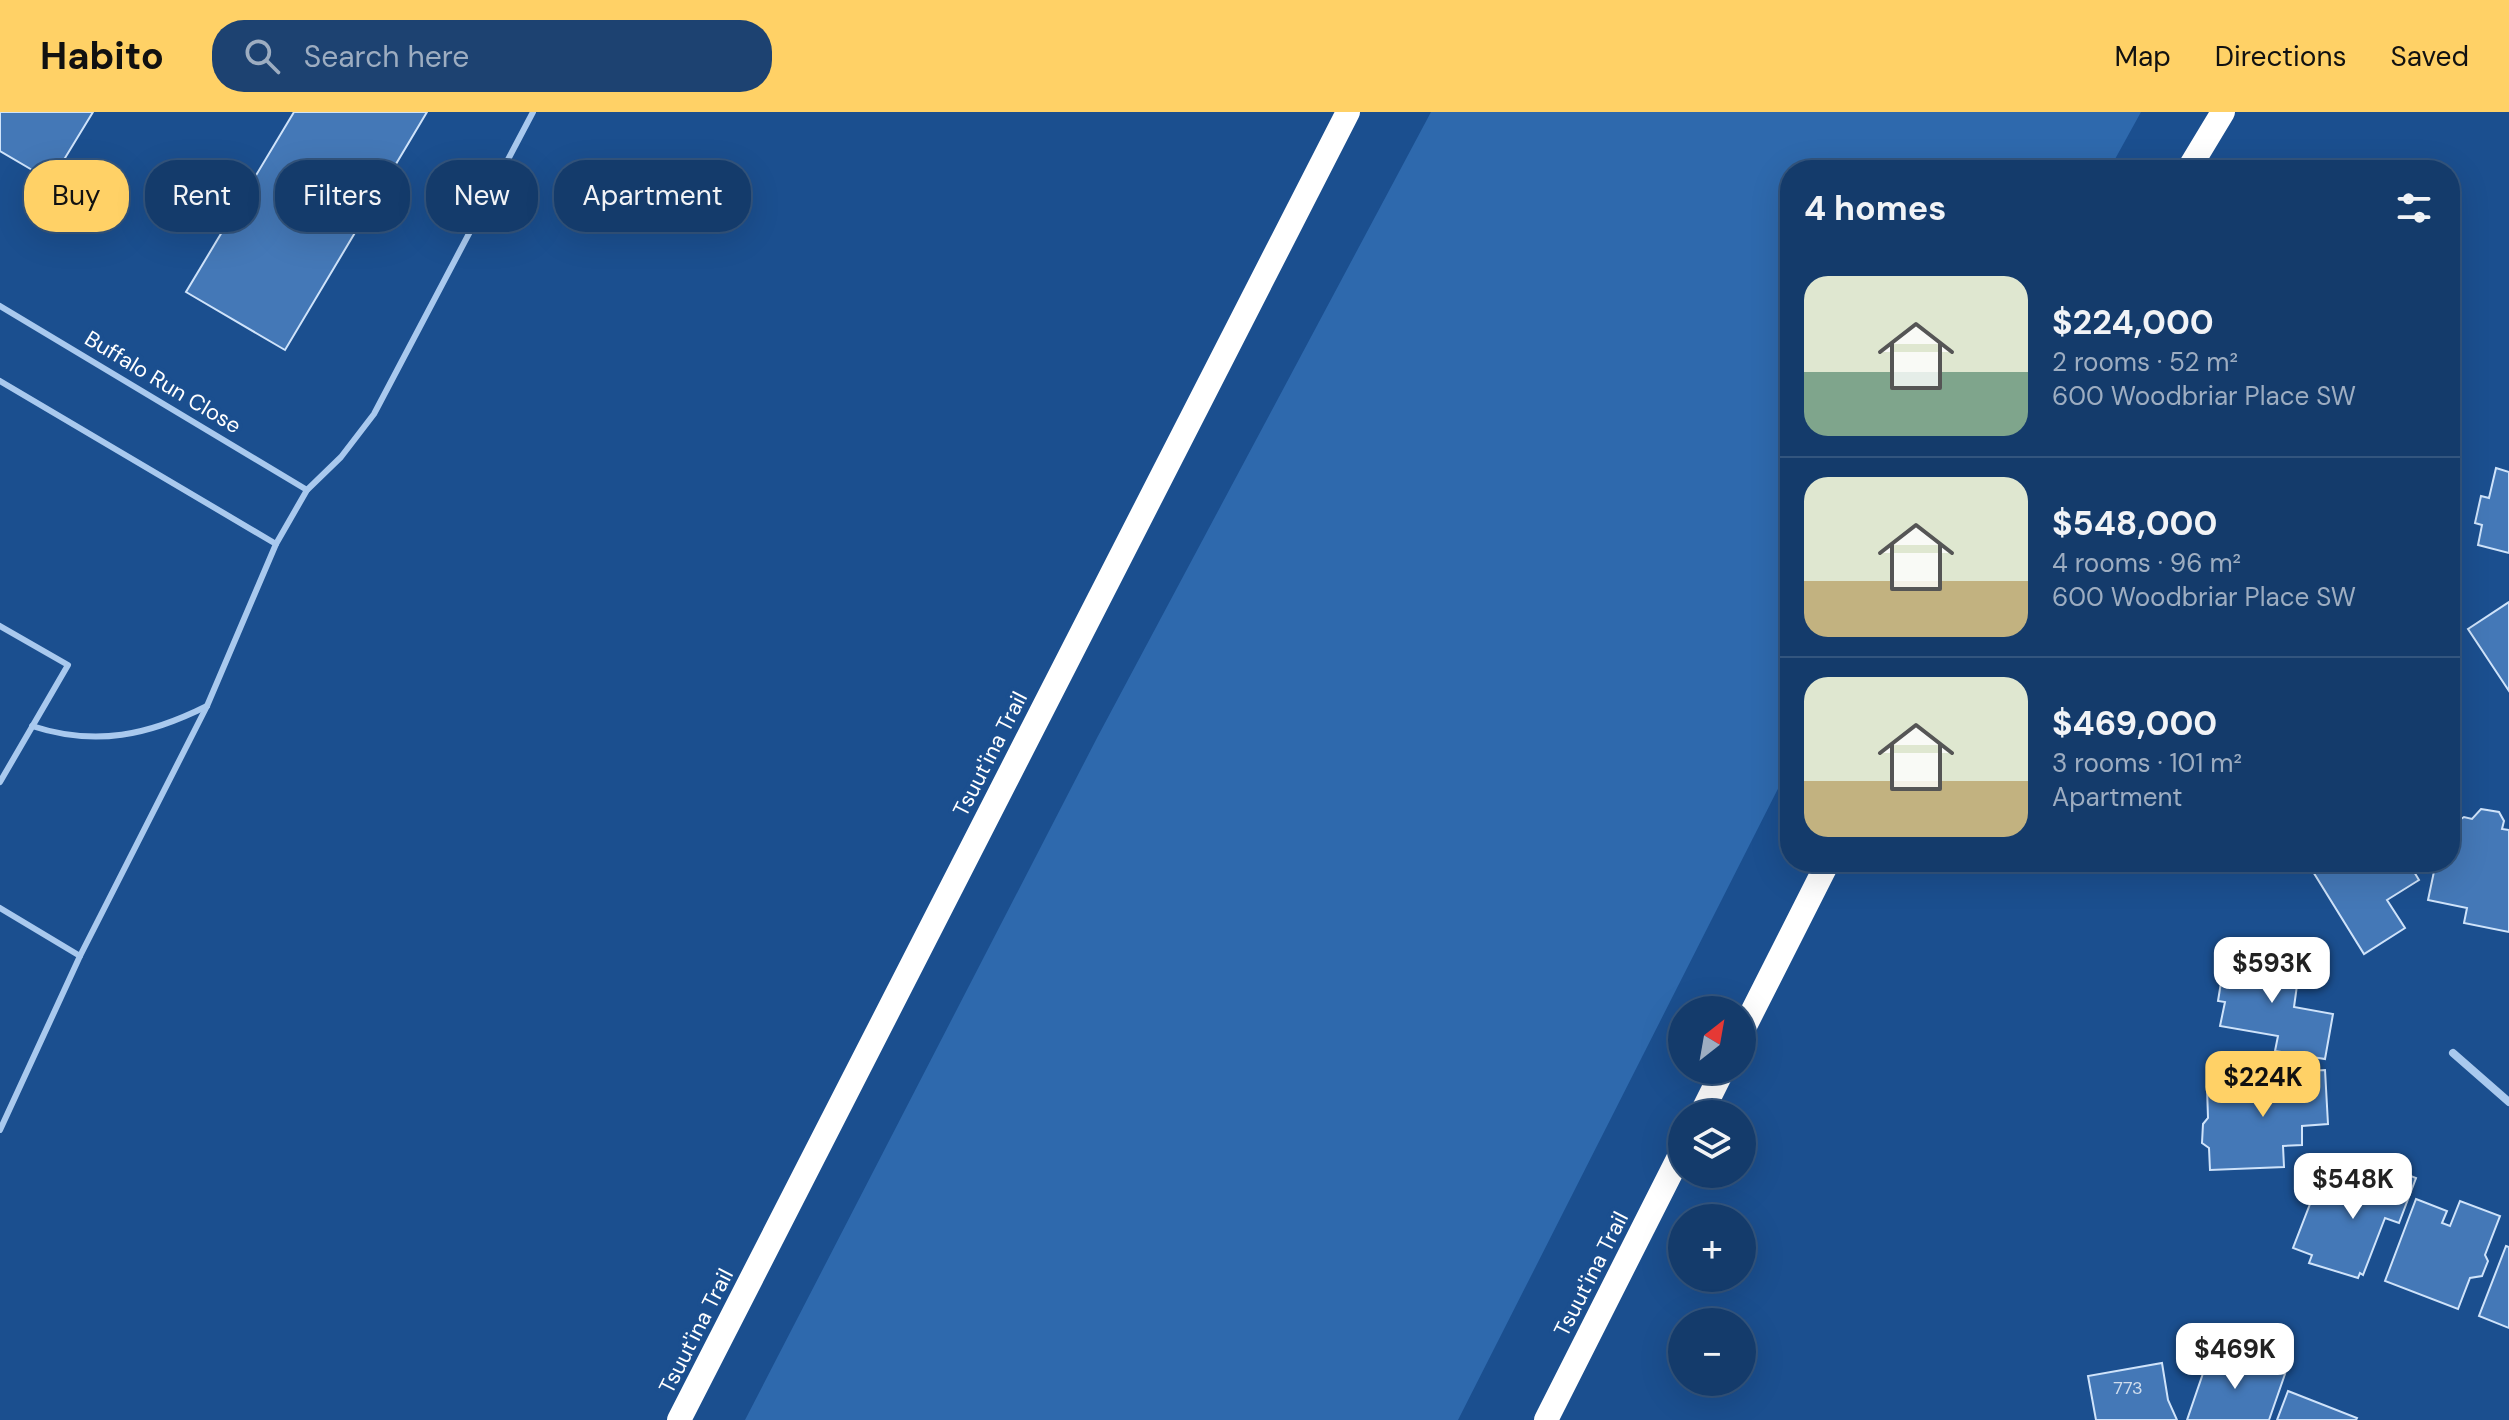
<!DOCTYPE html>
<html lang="en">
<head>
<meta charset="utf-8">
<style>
  :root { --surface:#143b6b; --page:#1d4271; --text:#f1f3f6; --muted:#9dadc1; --line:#33557e; --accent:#ffd166 }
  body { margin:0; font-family:"DM Sans",sans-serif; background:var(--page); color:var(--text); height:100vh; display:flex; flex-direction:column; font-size:30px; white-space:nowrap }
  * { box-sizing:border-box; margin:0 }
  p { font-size:26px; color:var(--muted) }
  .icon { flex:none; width:44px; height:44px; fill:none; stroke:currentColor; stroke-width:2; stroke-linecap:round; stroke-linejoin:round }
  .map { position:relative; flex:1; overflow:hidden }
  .details { position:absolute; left:1780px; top:48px; width:680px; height:712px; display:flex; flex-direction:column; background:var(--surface); border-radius:32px; box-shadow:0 8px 32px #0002,0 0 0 2px var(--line) }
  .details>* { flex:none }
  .top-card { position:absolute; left:24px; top:48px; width:760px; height:72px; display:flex; gap:16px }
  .needle { width:52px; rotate:31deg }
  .controls { position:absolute; left:1668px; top:884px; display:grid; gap:16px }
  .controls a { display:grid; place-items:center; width:88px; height:88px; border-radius:50%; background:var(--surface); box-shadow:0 8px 32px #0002,0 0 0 2px var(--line); font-size:40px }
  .price { position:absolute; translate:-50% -68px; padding:0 18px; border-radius:16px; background:#fff; color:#222; font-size:26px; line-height:52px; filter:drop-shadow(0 2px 4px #0008) }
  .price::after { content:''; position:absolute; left:50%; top:48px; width:24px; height:18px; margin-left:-12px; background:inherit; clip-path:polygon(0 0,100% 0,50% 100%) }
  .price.selected { background:var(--accent); color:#111 }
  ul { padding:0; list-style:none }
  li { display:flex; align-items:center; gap:24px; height:200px; padding:0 24px }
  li+li { border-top:2px solid var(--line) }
  li span { display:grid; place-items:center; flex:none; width:224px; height:160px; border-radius:24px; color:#555 }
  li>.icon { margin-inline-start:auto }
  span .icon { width:96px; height:96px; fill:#fffc; stroke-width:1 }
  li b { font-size:34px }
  h2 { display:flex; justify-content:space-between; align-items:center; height:96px; padding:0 24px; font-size:34px }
  .tag { padding:0 28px; border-radius:32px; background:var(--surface); box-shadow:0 8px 32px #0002,0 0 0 2px var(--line); font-size:28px; line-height:72px }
  .tag.selected { background:var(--accent); color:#111 }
  header { display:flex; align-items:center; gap:48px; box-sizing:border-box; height:112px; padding:0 40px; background:var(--accent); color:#111 }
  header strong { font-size:38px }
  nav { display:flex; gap:44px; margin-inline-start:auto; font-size:28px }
  .search { width:560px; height:72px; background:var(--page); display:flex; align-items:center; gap:20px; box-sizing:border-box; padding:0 28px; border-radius:32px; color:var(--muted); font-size:30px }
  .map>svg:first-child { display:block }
  .green { fill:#2e69ad }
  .building { fill:#4478b7; stroke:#cfe3fa; stroke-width:2 }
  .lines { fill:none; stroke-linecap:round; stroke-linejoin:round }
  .lane { stroke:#a9c9ee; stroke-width:6 }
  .street { stroke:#a9c9ee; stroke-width:8 }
  .highway { stroke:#fff; stroke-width:24 }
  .labels { text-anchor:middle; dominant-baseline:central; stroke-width:8; stroke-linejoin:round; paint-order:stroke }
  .number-label { font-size:18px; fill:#d0dded }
  .street-label { font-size:22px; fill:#fff; stroke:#1b4f8f }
</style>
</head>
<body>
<header>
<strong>Habito</strong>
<div class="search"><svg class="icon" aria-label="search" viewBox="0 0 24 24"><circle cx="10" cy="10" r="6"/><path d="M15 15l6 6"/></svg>Search here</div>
<nav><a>Map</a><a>Directions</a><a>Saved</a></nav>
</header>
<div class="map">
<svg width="2509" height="1308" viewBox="0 0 2509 1308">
  <rect width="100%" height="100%" fill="#1b4f8f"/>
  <path class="green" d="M1431,0H2141L2109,58H1790V653L1458,1308H745L1098,624Z"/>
  <g class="building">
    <path d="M0,0H93L51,69L0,39Z"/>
    <path d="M294,0H427L285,238L186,180Z"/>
    <path d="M2496,356L2509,360V441L2478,433L2482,413L2475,411L2481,384L2489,386Z"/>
    <path d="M2509,490V579L2468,517Z"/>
    <path d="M2481,697L2499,700L2504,709L2502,717L2509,718V820L2464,811L2467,796L2428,788L2436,750H2450L2455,711L2464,705L2472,707Z"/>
    <path d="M2307,750H2408L2419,768L2387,788L2405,816L2364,842Z"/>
    <path d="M2234,840L2300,852L2294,895L2333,902L2325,947L2275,939L2278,924L2220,914L2225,890L2218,889L2223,858L2231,859Z"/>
    <path d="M2325,958L2328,1012L2302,1014V1033L2283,1034L2284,1055L2210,1058L2209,1036L2202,1031L2203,1012L2208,1006L2207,975L2273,972L2272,961Z"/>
    <path d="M2373,1049L2416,1066L2399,1111L2385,1106L2363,1163L2360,1161L2358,1166L2309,1151L2312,1143L2293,1136L2317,1074L2359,1086Z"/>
    <path d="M2416,1087L2447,1099L2442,1111L2450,1114L2460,1089L2500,1104L2485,1143L2488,1149L2482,1164L2470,1166L2458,1197L2385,1169Z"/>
    <path d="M2506,1134L2509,1135V1216L2479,1204Z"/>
    <path d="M2210,1241L2285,1262L2269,1308H2187Z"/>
    <path d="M2162,1251L2168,1288L2177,1308H2096L2088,1264Z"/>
    <path d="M2288,1279L2357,1306L2356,1308H2277Z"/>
  </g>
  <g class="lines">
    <g class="lane">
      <path d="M0,194L307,378"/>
      <path d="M0,269L276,432"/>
      <path d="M0,514L68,553L0,670"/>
      <path d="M32,614C96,635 149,623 207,594"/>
      <path d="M0,796L80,844"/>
      <path d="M0,1018L80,844L207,594L276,432L307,378L341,345L374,302L533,0"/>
    </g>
    <path class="street" d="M2453,941L2509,990"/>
    <g class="highway">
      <path d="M2188,58L2223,0"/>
      <path d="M1742,920L1828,750"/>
      <path d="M1701,1002L1723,958"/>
      <path d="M679,1308L1348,0"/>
      <path d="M1546,1308L1682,1039"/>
    </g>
  </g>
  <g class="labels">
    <g class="number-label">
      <text x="2128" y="1276">773</text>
    </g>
    <g class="street-label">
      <text transform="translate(163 270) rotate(31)">Buffalo Run Close</text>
      <text transform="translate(990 642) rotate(-63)">Tsuut'ina Trail</text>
      <text transform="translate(1591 1162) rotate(-63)">Tsuut'ina Trail</text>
      <text transform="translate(696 1219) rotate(-63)">Tsuut'ina Trail</text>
    </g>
  </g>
</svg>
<div class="controls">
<a><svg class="needle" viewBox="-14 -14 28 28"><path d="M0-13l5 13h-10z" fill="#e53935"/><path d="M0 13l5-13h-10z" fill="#9dadc1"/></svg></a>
<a><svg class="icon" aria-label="layers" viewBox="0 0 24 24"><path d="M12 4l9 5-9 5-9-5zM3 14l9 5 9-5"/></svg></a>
<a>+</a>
<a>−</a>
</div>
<b class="price" style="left:2272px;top:893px">$593K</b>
<b class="price selected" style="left:2263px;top:1007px">$224K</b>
<b class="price" style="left:2353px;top:1109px">$548K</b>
<b class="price" style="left:2235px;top:1279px">$469K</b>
<div class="top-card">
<a class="tag selected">Buy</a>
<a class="tag">Rent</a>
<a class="tag">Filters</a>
<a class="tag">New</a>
<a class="tag">Apartment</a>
</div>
<section class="details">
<h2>4 homes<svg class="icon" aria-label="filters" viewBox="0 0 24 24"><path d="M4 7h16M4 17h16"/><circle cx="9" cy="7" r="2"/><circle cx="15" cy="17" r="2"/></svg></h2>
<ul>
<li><span style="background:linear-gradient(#dfe7d0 60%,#7fa58c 0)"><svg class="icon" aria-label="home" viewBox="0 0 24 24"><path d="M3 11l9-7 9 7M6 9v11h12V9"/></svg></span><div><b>$224,000</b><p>2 rooms · 52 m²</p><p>600 Woodbriar Place SW</p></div></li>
<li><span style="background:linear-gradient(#dfe7d0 65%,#c2b280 0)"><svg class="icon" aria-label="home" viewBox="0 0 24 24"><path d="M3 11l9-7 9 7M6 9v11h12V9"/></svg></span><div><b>$548,000</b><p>4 rooms · 96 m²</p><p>600 Woodbriar Place SW</p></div></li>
<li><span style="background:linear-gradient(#dfe7d0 65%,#c2b280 0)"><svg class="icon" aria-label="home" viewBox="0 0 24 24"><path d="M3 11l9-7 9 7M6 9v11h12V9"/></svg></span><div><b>$469,000</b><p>3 rooms · 101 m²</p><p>Apartment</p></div></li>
</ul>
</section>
</div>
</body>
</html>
